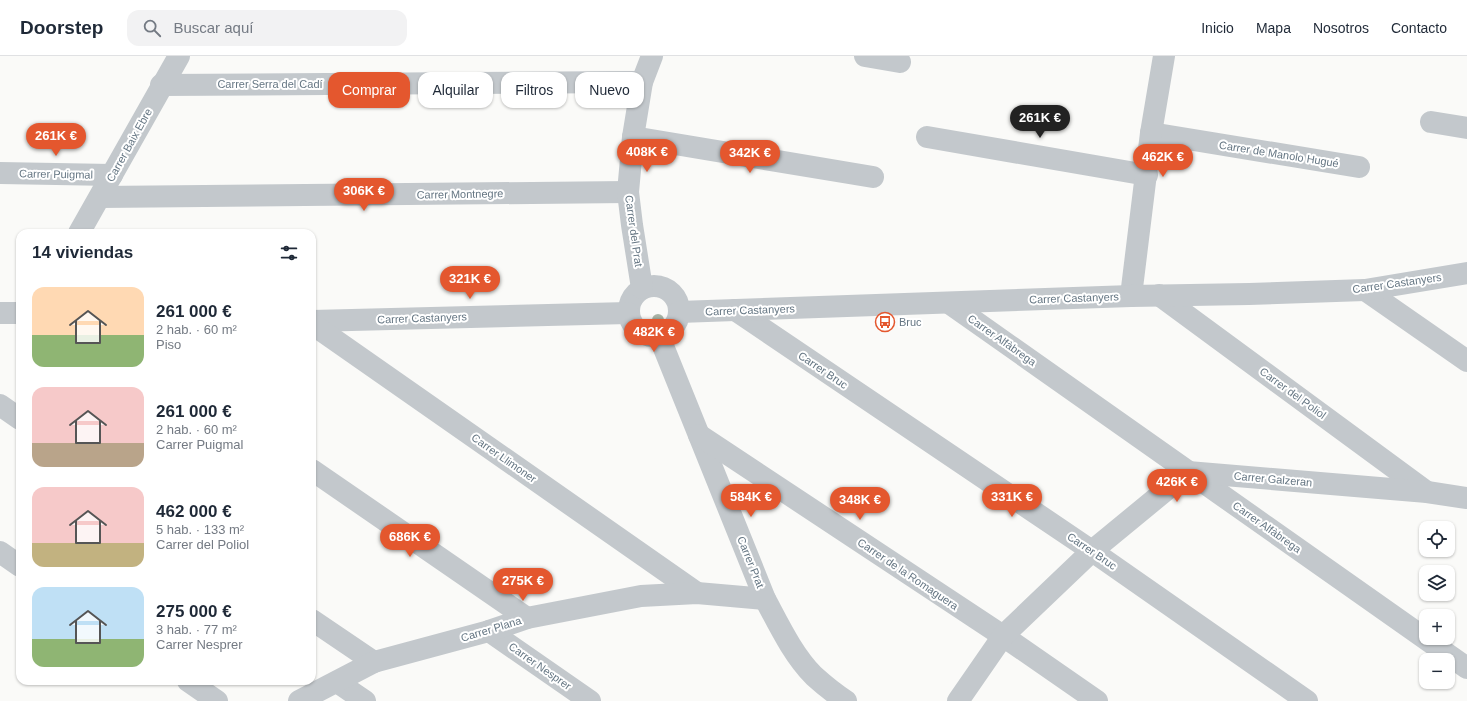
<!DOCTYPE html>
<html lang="es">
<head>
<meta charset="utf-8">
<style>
  :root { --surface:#fff; --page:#f2f2f3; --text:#1f2937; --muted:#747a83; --line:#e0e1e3; --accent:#e4572e }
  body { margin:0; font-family:Arial,sans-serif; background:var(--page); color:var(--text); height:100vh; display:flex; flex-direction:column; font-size:15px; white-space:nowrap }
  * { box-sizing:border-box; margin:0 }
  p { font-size:13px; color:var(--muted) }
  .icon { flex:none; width:22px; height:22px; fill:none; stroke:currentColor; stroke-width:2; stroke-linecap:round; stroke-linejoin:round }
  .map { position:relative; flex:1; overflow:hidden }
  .sheet { position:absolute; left:16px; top:173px; width:300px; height:456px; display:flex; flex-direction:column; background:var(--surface); border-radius:12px; box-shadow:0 1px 3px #0004 }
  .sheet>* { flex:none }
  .banner { position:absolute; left:328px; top:16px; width:380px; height:36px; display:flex; gap:8px }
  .controls { position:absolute; left:1419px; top:465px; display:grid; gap:8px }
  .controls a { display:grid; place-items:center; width:36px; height:36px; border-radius:8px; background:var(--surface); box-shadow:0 1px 3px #0004; font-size:20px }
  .price { position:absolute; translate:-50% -34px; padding:0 9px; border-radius:14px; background:var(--accent); color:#fff; font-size:13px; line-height:26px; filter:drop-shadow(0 1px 2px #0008) }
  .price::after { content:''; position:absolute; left:50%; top:24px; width:12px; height:9px; margin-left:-6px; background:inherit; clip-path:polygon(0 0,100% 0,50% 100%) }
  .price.current { background:#222; color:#fff }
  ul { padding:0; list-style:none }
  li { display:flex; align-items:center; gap:12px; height:100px; padding:0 16px }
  li span { display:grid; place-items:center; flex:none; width:112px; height:80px; border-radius:12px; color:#555 }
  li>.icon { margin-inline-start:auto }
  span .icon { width:48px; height:48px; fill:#fffc; stroke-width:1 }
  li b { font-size:17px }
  h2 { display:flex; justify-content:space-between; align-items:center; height:48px; padding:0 16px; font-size:17px }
  .chip { padding:0 14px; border-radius:12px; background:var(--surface); box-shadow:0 1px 3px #0004; font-size:14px; line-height:36px }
  .chip.current { background:var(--accent); color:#fff }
  header { display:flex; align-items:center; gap:24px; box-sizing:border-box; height:56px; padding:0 20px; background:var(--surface); border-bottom:1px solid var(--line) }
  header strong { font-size:19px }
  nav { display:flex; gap:22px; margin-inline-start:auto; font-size:14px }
  .search { width:280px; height:36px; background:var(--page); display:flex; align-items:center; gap:10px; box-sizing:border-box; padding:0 14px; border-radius:12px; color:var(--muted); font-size:15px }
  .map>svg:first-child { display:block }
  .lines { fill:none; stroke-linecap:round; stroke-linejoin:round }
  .minor { stroke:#c3c8cc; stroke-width:22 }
  .tree { fill:#aab4a7 }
  .labels { text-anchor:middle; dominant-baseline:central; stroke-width:4; stroke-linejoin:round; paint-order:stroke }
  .street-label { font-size:11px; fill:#657683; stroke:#fff }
  .poi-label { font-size:11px; fill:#657683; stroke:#fff; text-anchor:start }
</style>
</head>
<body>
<header>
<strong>Doorstep</strong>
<div class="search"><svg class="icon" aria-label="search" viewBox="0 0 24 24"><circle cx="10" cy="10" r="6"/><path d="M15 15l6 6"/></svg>Buscar aquí</div>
<nav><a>Inicio</a><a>Mapa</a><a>Nosotros</a><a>Contacto</a></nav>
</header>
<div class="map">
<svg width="1467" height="645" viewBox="0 0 1467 645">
  <rect width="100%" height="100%" fill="#fafaf8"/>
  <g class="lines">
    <g class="minor">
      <path d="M865,0L900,6"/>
      <path d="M161,29L642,26"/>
      <path d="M1431,66L1467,72"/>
      <path d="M1151,77L1359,111"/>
      <path d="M633,81L873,121"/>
      <path d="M927,81L1147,119"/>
      <path d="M0,117L112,119"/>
      <path d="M100,141L628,136"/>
      <path d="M79,177L179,0"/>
      <circle cx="654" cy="255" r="25"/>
      <path d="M642,232L632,169L628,136L633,81L642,26L652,0"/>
      <path d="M1365,234L1467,305"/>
      <path d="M1159,239L1427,436"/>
      <path d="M1131,240L1151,77L1164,0"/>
      <path d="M949,247L1467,612"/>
      <path d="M735,254L1092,495L1307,645"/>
      <path d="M679,256L1131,240L1249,238L1365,234L1467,217"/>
      <path d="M0,257H20"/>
      <path d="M312,265L628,257"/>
      <path d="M312,268L697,537"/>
      <path d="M659,280L765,543C779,569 793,599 814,620C824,629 835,638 846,645"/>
      <path d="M0,349L20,363"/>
      <path d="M699,379L1003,580L1097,645"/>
      <path d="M312,414L527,562"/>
      <path d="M0,496L20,510"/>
      <path d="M312,564L374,606"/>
      <path d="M489,575L590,645"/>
      <path d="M188,625L217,645"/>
      <path d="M337,626L365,645"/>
      <path d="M299,645L374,606L489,575L527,562L641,540L697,537L765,543"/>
      <path d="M958,645L1003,580L1092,495L1188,416L1427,436L1467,442"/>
    </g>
  </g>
  <circle class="tree" cx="658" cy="264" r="6"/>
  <defs>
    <symbol id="bus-ring" viewBox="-11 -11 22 22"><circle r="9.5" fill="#fff" stroke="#e4572e" stroke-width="1.5"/><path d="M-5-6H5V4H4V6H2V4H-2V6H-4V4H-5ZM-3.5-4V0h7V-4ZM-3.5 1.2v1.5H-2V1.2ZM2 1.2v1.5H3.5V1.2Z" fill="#e4572e"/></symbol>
  </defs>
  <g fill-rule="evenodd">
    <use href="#bus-ring" x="874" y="255" width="22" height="22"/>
  </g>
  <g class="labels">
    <g class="street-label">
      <text x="270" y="28">Carrer Serra del Cadí</text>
      <text transform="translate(129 89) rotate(-61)">Carrer Baix Ebre</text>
      <text transform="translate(1279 98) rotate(9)">Carrer de Manolo Hugué</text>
      <text transform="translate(56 118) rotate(1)">Carrer Puigmal</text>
      <text transform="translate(460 138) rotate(-1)">Carrer Montnegre</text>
      <text transform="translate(634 175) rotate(82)">Carrer del Prat</text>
      <text transform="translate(1397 227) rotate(-8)">Carrer Castanyers</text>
      <text transform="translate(1074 242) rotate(-2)">Carrer Castanyers</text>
      <text transform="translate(750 254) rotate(-2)">Carrer Castanyers</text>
      <text transform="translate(422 262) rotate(-2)">Carrer Castanyers</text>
      <text transform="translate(1002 284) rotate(35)">Carrer Alfàbrega</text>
      <text transform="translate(823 314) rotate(34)">Carrer Bruc</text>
      <text transform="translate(1293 337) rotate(36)">Carrer del Poliol</text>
      <text transform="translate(504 402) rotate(35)">Carrer Llimoner</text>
      <text transform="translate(1273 423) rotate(5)">Carrer Galzeran</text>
      <text transform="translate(1267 471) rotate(35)">Carrer Alfàbrega</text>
      <text transform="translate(1092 495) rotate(34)">Carrer Bruc</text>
      <text transform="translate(751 506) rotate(68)">Carrer Prat</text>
      <text transform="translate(908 518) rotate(34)">Carrer de la Romaguera</text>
      <text transform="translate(491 573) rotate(-17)">Carrer Plana</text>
      <text transform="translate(540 610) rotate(35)">Carrer Nesprer</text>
    </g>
    <g class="poi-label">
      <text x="899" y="266">Bruc</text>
    </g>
  </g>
</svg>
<div class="controls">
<a><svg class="icon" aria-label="locate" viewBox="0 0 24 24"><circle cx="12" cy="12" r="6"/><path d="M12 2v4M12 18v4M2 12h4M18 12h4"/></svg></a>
<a><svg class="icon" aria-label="layers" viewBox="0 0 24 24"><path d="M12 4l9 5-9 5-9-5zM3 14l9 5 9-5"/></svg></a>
<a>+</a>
<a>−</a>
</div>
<b class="price current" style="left:1040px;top:83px">261K €</b>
<b class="price" style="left:56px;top:101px">261K €</b>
<b class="price" style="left:647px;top:117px">408K €</b>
<b class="price" style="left:750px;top:118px">342K €</b>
<b class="price" style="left:1163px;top:122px">462K €</b>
<b class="price" style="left:364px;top:156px">306K €</b>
<b class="price" style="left:470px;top:244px">321K €</b>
<b class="price" style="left:654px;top:297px">482K €</b>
<b class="price" style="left:1177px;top:447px">426K €</b>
<b class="price" style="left:751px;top:462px">584K €</b>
<b class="price" style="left:1012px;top:462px">331K €</b>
<b class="price" style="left:860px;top:465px">348K €</b>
<b class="price" style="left:410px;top:502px">686K €</b>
<b class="price" style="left:523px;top:546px">275K €</b>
<div class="banner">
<a class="chip current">Comprar</a>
<a class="chip">Alquilar</a>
<a class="chip">Filtros</a>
<a class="chip">Nuevo</a>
</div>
<section class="sheet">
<h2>14 viviendas<svg class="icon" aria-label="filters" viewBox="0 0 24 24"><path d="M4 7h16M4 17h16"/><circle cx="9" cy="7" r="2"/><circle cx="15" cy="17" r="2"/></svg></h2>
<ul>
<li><span style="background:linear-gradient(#ffd9b3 60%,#8fb573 0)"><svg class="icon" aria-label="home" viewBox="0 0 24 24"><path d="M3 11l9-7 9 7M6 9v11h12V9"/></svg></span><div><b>261 000 €</b><p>2 hab. · 60 m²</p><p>Piso</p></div></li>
<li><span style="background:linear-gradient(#f6c9c9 70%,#b9a48a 0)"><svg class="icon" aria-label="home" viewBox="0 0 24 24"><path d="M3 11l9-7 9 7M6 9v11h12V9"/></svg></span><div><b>261 000 €</b><p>2 hab. · 60 m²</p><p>Carrer Puigmal</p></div></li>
<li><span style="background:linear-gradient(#f6c9c9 70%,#c2b280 0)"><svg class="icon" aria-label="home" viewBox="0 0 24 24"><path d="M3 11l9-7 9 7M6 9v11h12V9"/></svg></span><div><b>462 000 €</b><p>5 hab. · 133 m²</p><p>Carrer del Poliol</p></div></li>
<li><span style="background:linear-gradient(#bfe0f5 65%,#8fb573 0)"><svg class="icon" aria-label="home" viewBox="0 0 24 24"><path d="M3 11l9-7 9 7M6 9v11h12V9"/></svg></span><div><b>275 000 €</b><p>3 hab. · 77 m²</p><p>Carrer Nesprer</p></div></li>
</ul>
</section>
</div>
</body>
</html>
